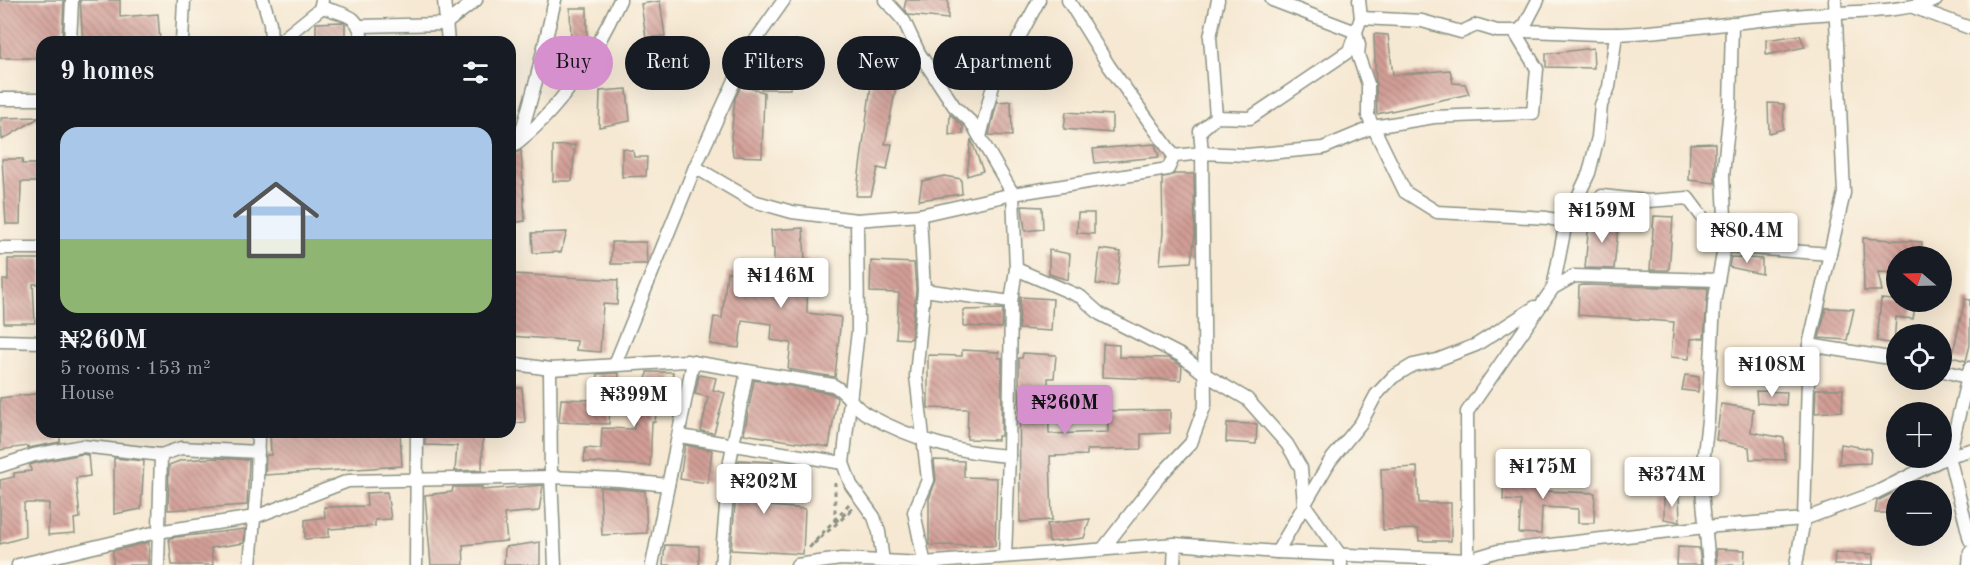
<!DOCTYPE html>
<html lang="en">
<head>
<meta charset="utf-8">
<style>
  :root { --surface:#171b24; --page:#20242c; --text:#f1f3f6; --muted:#9ea1a6; --accent:#d690ce }
  body { margin:0; font-family:"Old Standard TT",serif; background:var(--page); color:var(--text); height:100vh; display:flex; flex-direction:column; font-size:22px; white-space:nowrap }
  * { box-sizing:border-box; margin:0 }
  p { font-size:20px; color:var(--muted) }
  .icon { flex:none; width:33px; height:33px; fill:none; stroke:currentColor; stroke-width:2; stroke-linecap:round; stroke-linejoin:round }
  .map { position:relative; flex:1; overflow:hidden }
  .side { position:absolute; left:36px; top:36px; width:480px; height:402px; display:flex; flex-direction:column; background:var(--surface); border-radius:18px; box-shadow:0 6px 24px #0002 }
  .side>* { flex:none }
  .guide { position:absolute; left:534px; top:36px; width:570px; height:54px; display:flex; gap:12px }
  .needle { width:39px; rotate:289deg }
  .controls { position:absolute; left:1886px; top:246px; display:grid; gap:12px }
  .controls a { display:grid; place-items:center; width:66px; height:66px; border-radius:50%; background:var(--surface); box-shadow:0 6px 24px #0002; font-size:30px }
  .price { position:absolute; translate:-50% -51px; padding:0 14px; border-radius:6px; background:#fff; color:#222; font-size:20px; line-height:39px; filter:drop-shadow(0 2px 3px #0008) }
  .price::after { content:''; position:absolute; left:50%; top:36px; width:18px; height:14px; margin-left:-9px; background:inherit; clip-path:polygon(0 0,100% 0,50% 100%) }
  .price.current { background:var(--accent); color:#111 }
  ul { padding:0; list-style:none }
  li { display:grid; align-content:center; gap:12px; height:318px; padding:0 24px }
  li span { display:grid; place-items:center; height:186px; border-radius:18px; color:#555 }
  li>.icon { margin-inline-start:auto }
  span .icon { width:108px; height:108px; fill:#fffc; stroke-width:1 }
  li b { font-size:26px }
  h2 { display:flex; justify-content:space-between; align-items:center; height:72px; padding:0 24px; font-size:26px }
  .tag { padding:0 21px; border-radius:27px; background:var(--surface); box-shadow:0 6px 24px #0002; font-size:21px; line-height:54px }
  .tag.current { background:var(--accent); color:#111 }
  .map>svg:first-child { display:block }
  .building { fill:url(#building-back-hatch) }
  .lines { fill:none; stroke-linecap:round; stroke-linejoin:round }
  .street-casing { stroke:#8a9283; stroke-width:15 }
  .path { stroke:#8a9283; stroke-width:3; stroke-dasharray:4.5 4.5; stroke-linecap:butt }
  .street { stroke:#fff; stroke-width:12 }
</style>
</head>
<body>
<div class="map">
<svg width="1970" height="565" viewBox="0 0 1970 565">
  <defs>
    <pattern id="building-back-hatch" width="6" height="6" patternUnits="userSpaceOnUse" patternTransform="scale(1.5)"><rect width="6" height="6" fill="#d29e96"/><path d="M-1 5l2 2M0 0l6 6M5-1l2 2" fill="none" stroke="#aa827b"/></pattern>
  </defs>
  <rect width="100%" height="100%" fill="#fbf7ec"/>
  <filter id="ink" filterUnits="userSpaceOnUse"><feTurbulence type="fractalNoise" baseFrequency=".0167" numOctaves="2"/><feDisplacementMap in="SourceGraphic" scale="12" xChannelSelector="R" yChannelSelector="G"/><feConvolveMatrix kernelMatrix="1 2 1 2 8 2 1 2 1" color-interpolation-filters="sRGB"/></filter>
  <filter id="wash" filterUnits="userSpaceOnUse"><feTurbulence type="fractalNoise" baseFrequency=".008" numOctaves="4" result="noise"/><feDisplacementMap in="SourceGraphic" scale="24" xChannelSelector="R" yChannelSelector="G"/><feGaussianBlur stdDeviation="1.35" result="paint"/><feColorMatrix in="noise" values="0 0 0 0 0 0 0 0 0 0 0 0 0 0 0 0 0 1.4 0 .05"/><feComposite in="paint" operator="in"/></filter>
  <g filter="url(#wash)">
    <rect width="100%" height="100%" fill="#f6e8d2"/>
    <g id="blocks">
      <g class="building">
        <path d="M0,0H64L62,38L59,42H42V58H0Z"/>
        <path d="M80,0H120V17L158,14L160,42H83Z"/>
        <path d="M906,0H948V19L909,15L904,9Z"/>
        <path d="M660,1L665,36L646,38L641,4Z"/>
        <path d="M570,8H587V41L571,42Z"/>
        <path d="M342,22L345,23V42H316V23Z"/>
        <path d="M1374,34L1388,35L1393,75L1450,70L1453,83L1465,84L1469,94L1377,114Z"/>
        <path d="M1800,35L1805,47L1766,55V40Z"/>
        <path d="M1593,48L1594,68L1546,67V54Z"/>
        <path d="M875,56L901,61L885,144H892L887,170L878,168L871,196H856Z"/>
        <path d="M793,69L790,89H761L758,72Z"/>
        <path d="M741,86L764,92L762,157L733,156L731,137L735,98Z"/>
        <path d="M627,89L630,121L599,127L600,91Z"/>
        <path d="M1011,101L1012,136L989,135L997,102Z"/>
        <path d="M1768,103L1784,104L1783,129L1769,133Z"/>
        <path d="M1066,112L1112,115V133L1064,129Z"/>
        <path d="M950,114L963,126V134L949,135Z"/>
        <path d="M40,117L2,140L1,118Z"/>
        <path d="M971,139L983,171L967,176Z"/>
        <path d="M1715,143V183L1689,180L1690,144Z"/>
        <path d="M1155,144L1159,157L1095,163L1093,149Z"/>
        <path d="M575,145L572,181H553V146Z"/>
        <path d="M622,148L633,151L634,157H647L646,176L622,177Z"/>
        <path d="M521,150L525,221L510,223V156Z"/>
        <path d="M2,159H23L22,164H42V182H21L20,224H6Z"/>
        <path d="M1175,174H1194L1195,235L1191,262L1160,264L1163,233L1162,178Z"/>
        <path d="M944,176L961,179L962,194L919,200L922,181Z"/>
        <path d="M1022,206L1042,207L1043,229L1025,231Z"/>
        <path d="M1078,213H1094V234L1077,233Z"/>
        <path d="M1602,216L1619,218L1614,269L1585,268L1589,222L1601,224Z"/>
        <path d="M1654,216L1673,217L1669,270H1650Z"/>
        <path d="M803,228L805,260H808L807,313L841,317L835,377L788,369L791,343L771,340L772,324L742,320L739,348L710,344L714,317L722,318L727,272L774,278V248H772L771,230Z"/>
        <path d="M567,232L561,252L533,253L532,233Z"/>
        <path d="M1863,238L1922,242L1921,256H1896V273L1878,272L1882,291H1864Z"/>
        <path d="M612,242H646L647,264H611Z"/>
        <path d="M1100,249L1121,252L1117,286L1096,284Z"/>
        <path d="M1049,250L1070,254L1068,280L1049,274Z"/>
        <path d="M1731,257L1762,259V274L1729,267Z"/>
        <path d="M8,259H42V284H33L35,323H4L3,280H8Z"/>
        <path d="M871,261L914,263L916,290L911,339L896,338L899,293L870,292Z"/>
        <path d="M513,274L618,280L617,305L603,304L600,352L576,350L577,341L510,336Z"/>
        <path d="M1583,285L1708,288L1704,338L1691,339L1689,359L1671,357L1674,322L1578,315L1579,286Z"/>
        <path d="M1020,297L1053,299L1051,331L1019,329Z"/>
        <path d="M1881,299L1916,302L1913,319L1896,317L1894,344L1877,341Z"/>
        <path d="M1965,299L1970,300V345L1966,361L1952,357Z"/>
        <path d="M1826,308L1854,309L1847,340L1819,338Z"/>
        <path d="M1003,309L1002,328L963,326V310Z"/>
        <path d="M1103,344L1119,345V357L1169,358L1182,366L1181,380L1102,377Z"/>
        <path d="M962,350L999,352L998,358H1002L1001,436H998V440L967,439L968,409L928,408V355L962,356Z"/>
        <path d="M1023,353L1056,355L1054,378H1048L1049,434L1108,432V411L1170,410V433L1141,434V449L1087,450V455L1050,456L1052,520L1020,522L1019,358H1022Z"/>
        <path d="M647,372H673L670,398L658,396L655,422H652L650,466L584,462L585,448L601,449L602,428L634,429L637,392L645,393Z"/>
        <path d="M619,373L617,390L611,389L609,424L559,422L561,399L595,400L598,374Z"/>
        <path d="M699,375L716,378L713,390L725,393L714,433L701,431L708,397L695,394Z"/>
        <path d="M1685,375L1699,377L1698,392L1682,390Z"/>
        <path d="M754,380L830,393L837,398L829,447L744,434Z"/>
        <path d="M510,388H522L525,422L510,424Z"/>
        <path d="M1816,389H1843L1842,411L1815,413Z"/>
        <path d="M1756,391L1787,392L1786,405L1757,403Z"/>
        <path d="M42,393V432H60V442L28,448V446L0,450V398Z"/>
        <path d="M1721,404L1753,409L1751,432L1784,438L1785,460L1750,459L1749,447L1716,440Z"/>
        <path d="M1227,423L1257,424L1256,444L1226,442Z"/>
        <path d="M270,432H400L402,466L265,475L266,455H271Z"/>
        <path d="M426,432H483L482,470L455,471L457,446L425,445Z"/>
        <path d="M1841,444L1871,449L1870,463L1839,464Z"/>
        <path d="M685,445L712,450L708,483L680,479Z"/>
        <path d="M82,454L88,455L90,476L76,478L80,518L74,519L75,533L48,535L49,503H24L25,537L0,544V480L14,477V473L31,471L30,465L36,463Z"/>
        <path d="M114,458L144,461L141,509L114,514Z"/>
        <path d="M217,458L249,460L247,505L168,510L169,465L182,460Z"/>
        <path d="M739,460L773,462L770,506L805,509L803,554L731,550Z"/>
        <path d="M934,460L964,461V477L997,478L995,546L929,545V499L936,480Z"/>
        <path d="M1417,467L1419,503H1451V541H1419L1418,529L1383,530L1381,469Z"/>
        <path d="M1504,471L1543,472L1542,491L1595,493L1594,523H1578V509L1542,507L1541,534L1519,533L1521,501L1503,500Z"/>
        <path d="M543,485L539,511L504,514L507,541L463,545L464,565H431L425,495L452,492L453,487H482V490Z"/>
        <path d="M600,487L645,491L647,533L602,535Z"/>
        <path d="M387,492L391,519L375,520V526L329,529V537L305,539V520L325,517L324,507L367,506L366,493Z"/>
        <path d="M1679,494L1680,522L1664,519V496Z"/>
        <path d="M1891,494H1896V513H1875L1877,501Z"/>
        <path d="M1090,519L1084,538L1049,542L1047,524Z"/>
        <path d="M245,529L244,543L211,548L213,565H172L169,538Z"/>
        <path d="M149,542L148,565H113V551Z"/>
        <path d="M540,542V565H504L505,547Z"/>
        <path d="M665,545L699,546V565H663Z"/>
        <path d="M1678,547L1699,548L1701,565H1677Z"/>
        <path d="M1716,549L1745,550L1744,565H1717Z"/>
        <path d="M1835,553L1873,554V565H1834Z"/>
      </g>
    </g>
  </g>
  <g filter="url(#ink)">
    <use href="#blocks" fill-opacity="0" stroke="#8a9283" stroke-width="1.5"/>
    <g class="lines">
      <defs>
        <g id="street">
          <path d="M263,0L270,23L271,42"/>
          <path d="M444,0L448,42"/>
          <path d="M885,0L904,21L919,53L954,106L971,122L1013,194L1016,269L1081,297L1100,314L1182,356L1206,375L1247,399L1287,444L1301,468L1304,504L1341,556V565"/>
          <path d="M1068,0L1109,66L1174,156"/>
          <path d="M1272,0L1356,32L1359,45L1358,55L1368,84V116L1405,192L1437,212L1547,218L1566,222L1602,196L1648,201L1688,198L1724,246L1830,254"/>
          <path d="M1359,0L1361,18"/>
          <path d="M322,7C346,16 360,13 362,42"/>
          <path d="M1913,7L1970,28"/>
          <path d="M361,26L445,24L476,0"/>
          <path d="M70,42L72,0"/>
          <path d="M182,42L184,0"/>
          <path d="M279,42L320,9L322,0"/>
          <path d="M0,99H42"/>
          <path d="M1216,117L1210,37L1218,0"/>
          <path d="M980,137L997,69L1013,49L1039,0"/>
          <path d="M519,141L536,81L555,0"/>
          <path d="M510,148C560,112 594,56 620,0"/>
          <path d="M695,167L753,201L792,212L857,220L920,215L1013,194L1168,169L1174,156L1202,153L1200,131L1216,117L1250,118L1349,51L1361,18L1422,21L1461,32L1477,25L1497,31H1518L1525,25L1538,0"/>
          <path d="M920,215L924,290L916,376L928,480L914,512L925,565"/>
          <path d="M857,220L858,331L843,463L851,485L874,517L879,532L883,561"/>
          <path d="M0,248H42"/>
          <path d="M1553,288L1566,222L1589,173L1598,137L1601,105L1609,87L1616,34"/>
          <path d="M924,290L1011,302"/>
          <path d="M0,341L42,342"/>
          <path d="M1809,345L1896,359"/>
          <path d="M510,363L550,369L686,361L833,385C847,392 854,408 868,415C912,439 959,453 1009,456L1005,556"/>
          <path d="M615,364L695,167L727,97L750,48L784,0"/>
          <path d="M1970,368L1949,456L1970,540"/>
          <path d="M550,369L551,477L555,565"/>
          <path d="M1941,370L1966,377"/>
          <path d="M680,436L843,463"/>
          <path d="M1009,456L1011,302L1016,269"/>
          <path d="M0,466L34,455L82,446L161,455L181,448L258,452"/>
          <path d="M1102,550L1158,478L1191,443L1205,405L1202,153L1247,155L1323,148L1373,127L1434,117L1533,113L1537,69L1514,31C1549,30 1584,35 1619,34C1681,31 1743,21 1805,15C1848,11 1894,14 1936,0"/>
          <path d="M1277,552L1330,461L1361,423L1376,395L1393,377L1413,365L1437,360L1476,345L1535,307"/>
          <path d="M1468,560L1467,412L1553,288L1574,276L1718,280"/>
          <path d="M18,565L157,532L255,517L348,481L551,477L619,480L668,485"/>
          <path d="M158,565L161,455"/>
          <path d="M250,565L257,484L258,432"/>
          <path d="M416,565L417,432"/>
          <path d="M652,565L693,362"/>
          <path d="M721,565L730,461L747,371"/>
          <path d="M797,565L841,559L923,563L1175,544L1277,552L1468,560L1498,551L1705,527L1804,519L1875,493L1949,456L1970,450"/>
          <path d="M1174,565L1175,544"/>
          <path d="M1709,565L1701,480L1708,420L1714,303L1726,237L1723,176L1730,108L1732,23"/>
          <path d="M1796,565L1804,519L1809,345L1844,193L1835,0"/>
          <path d="M1969,565L1970,552"/>
        </g>
      </defs>
      <use href="#street" class="street-casing"/>
      <g class="path">
        <path d="M849,504L810,547L852,510"/>
        <path d="M835,522L852,508"/>
        <path d="M835,522V483"/>
      </g>
      <use href="#street" class="street"/>
    </g>
  </g>
</svg>
<div class="controls">
<a><svg class="needle" viewBox="-14 -14 28 28"><path d="M0-13l5 13h-10z" fill="#e53935"/><path d="M0 13l5-13h-10z" fill="#9ea1a6"/></svg></a>
<a><svg class="icon" aria-label="locate" viewBox="0 0 24 24"><circle cx="12" cy="12" r="6"/><path d="M12 2v4M12 18v4M2 12h4M18 12h4"/></svg></a>
<a>+</a>
<a>−</a>
</div>
<b class="price" style="left:1602px;top:244px">₦159M</b>
<b class="price" style="left:1747px;top:264px">₦80.4M</b>
<b class="price" style="left:781px;top:309px">₦146M</b>
<b class="price" style="left:1772px;top:398px">₦108M</b>
<b class="price" style="left:634px;top:428px">₦399M</b>
<b class="price current" style="left:1065px;top:436px">₦260M</b>
<b class="price" style="left:1543px;top:500px">₦175M</b>
<b class="price" style="left:1672px;top:508px">₦374M</b>
<b class="price" style="left:764px;top:515px">₦202M</b>
<div class="guide">
<a class="tag current">Buy</a>
<a class="tag">Rent</a>
<a class="tag">Filters</a>
<a class="tag">New</a>
<a class="tag">Apartment</a>
</div>
<section class="side">
<h2>9 homes<svg class="icon" aria-label="filters" viewBox="0 0 24 24"><path d="M4 7h16M4 17h16"/><circle cx="9" cy="7" r="2"/><circle cx="15" cy="17" r="2"/></svg></h2>
<ul>
<li><span style="background:linear-gradient(#a9c7e8 60%,#8fb573 0)"><svg class="icon" aria-label="home" viewBox="0 0 24 24"><path d="M3 11l9-7 9 7M6 9v11h12V9"/></svg></span><div><b>₦260M</b><p>5 rooms · 153 m²</p><p>House</p></div></li>
</ul>
</section>
</div>
</body>
</html>
